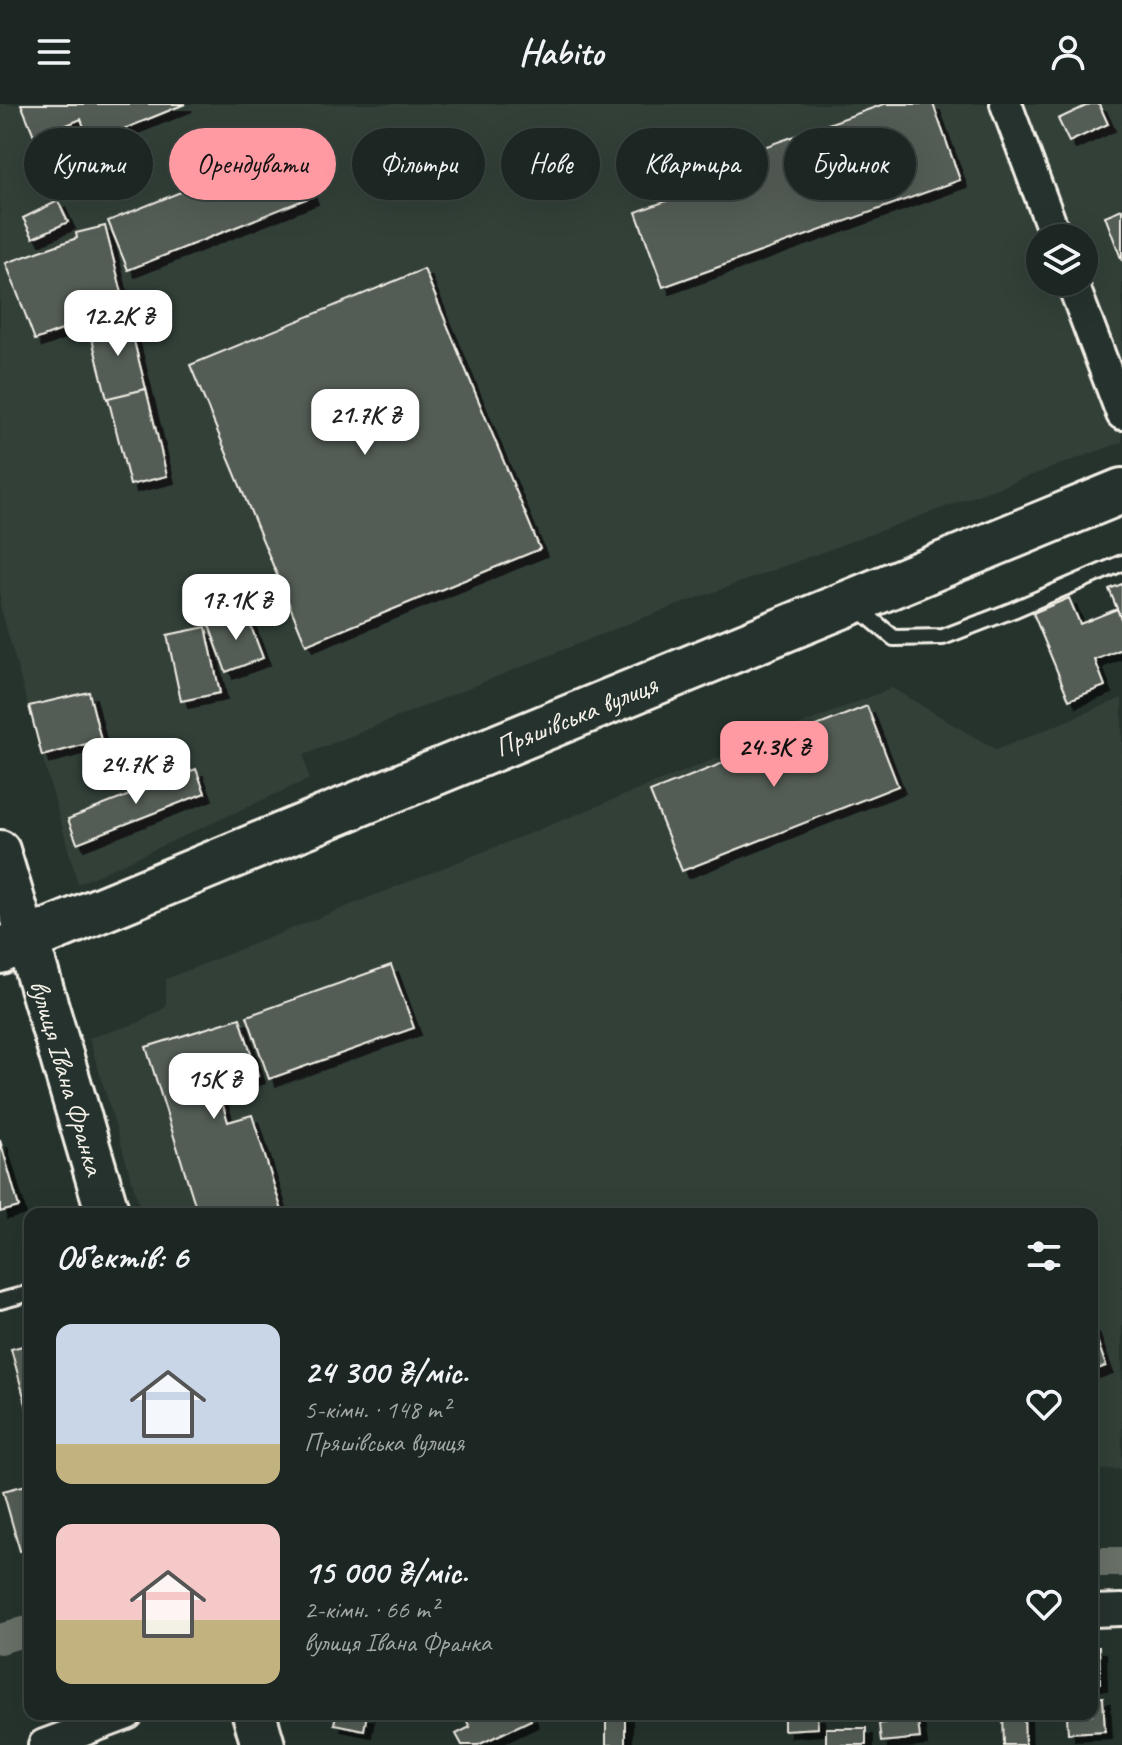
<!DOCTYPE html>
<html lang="uk">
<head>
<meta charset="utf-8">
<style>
  :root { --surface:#1c2622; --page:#252e2a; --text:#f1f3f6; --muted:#a0a5a5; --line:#3a4340; --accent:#ff9aa2 }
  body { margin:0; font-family:Caveat,sans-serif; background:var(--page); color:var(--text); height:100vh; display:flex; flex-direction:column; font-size:30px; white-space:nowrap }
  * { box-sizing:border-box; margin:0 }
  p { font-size:26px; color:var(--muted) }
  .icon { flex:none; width:44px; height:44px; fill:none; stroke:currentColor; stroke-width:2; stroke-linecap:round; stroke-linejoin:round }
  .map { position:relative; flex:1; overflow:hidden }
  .drawer { position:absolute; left:24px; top:1104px; width:1074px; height:512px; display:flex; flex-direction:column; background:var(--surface); border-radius:16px; box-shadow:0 8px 32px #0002,0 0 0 2px var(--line) }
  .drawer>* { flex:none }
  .top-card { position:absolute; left:24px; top:24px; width:1074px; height:72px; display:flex; gap:16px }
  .buttons { position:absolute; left:1026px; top:120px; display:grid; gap:16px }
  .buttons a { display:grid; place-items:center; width:72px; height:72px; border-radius:50%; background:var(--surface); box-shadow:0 8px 32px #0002,0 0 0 2px var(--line); font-size:40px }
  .price { position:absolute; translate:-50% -68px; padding:0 18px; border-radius:16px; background:#fff; color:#222; font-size:26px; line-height:52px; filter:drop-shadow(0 2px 4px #0008) }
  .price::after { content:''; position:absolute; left:50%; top:48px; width:24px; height:18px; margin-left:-12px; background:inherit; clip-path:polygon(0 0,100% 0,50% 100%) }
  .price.selected { background:var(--accent); color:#111 }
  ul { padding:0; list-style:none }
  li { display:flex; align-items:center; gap:24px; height:200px; padding:0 32px }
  li span { display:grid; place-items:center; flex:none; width:224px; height:160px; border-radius:16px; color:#555 }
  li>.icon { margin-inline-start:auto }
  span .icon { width:96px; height:96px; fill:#fffc; stroke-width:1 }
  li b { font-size:34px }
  h2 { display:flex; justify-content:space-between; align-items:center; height:96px; padding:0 32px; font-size:34px }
  .tag { padding:0 28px; border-radius:36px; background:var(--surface); box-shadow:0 8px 32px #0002,0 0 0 2px var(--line); font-size:28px; line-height:72px }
  .tag.selected { background:var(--accent); color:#111 }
  header { display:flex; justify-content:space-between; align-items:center; height:104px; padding:0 32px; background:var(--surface); font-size:36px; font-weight:700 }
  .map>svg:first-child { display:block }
  .built { fill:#333f39; fill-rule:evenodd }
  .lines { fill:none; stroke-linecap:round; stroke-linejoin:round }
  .canal { stroke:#676f68; stroke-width:30 }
  .building { fill:#525c55; stroke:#f4f1e8; stroke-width:2; filter:url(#shadow) }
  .service-casing { stroke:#f4f1e8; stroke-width:20 }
  .minor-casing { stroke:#f4f1e8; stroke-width:36 }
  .tertiary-casing { stroke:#f4f1e8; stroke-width:44 }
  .secondary-casing { stroke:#f4f1e8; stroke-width:48 }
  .primary-casing { stroke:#f4f1e8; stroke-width:50 }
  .service { stroke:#26332d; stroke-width:14 }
  .minor { stroke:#26332d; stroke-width:30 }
  .tertiary { stroke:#26332d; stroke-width:38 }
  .secondary { stroke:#26332d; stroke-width:42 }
  .primary { stroke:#26332d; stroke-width:44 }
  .labels { text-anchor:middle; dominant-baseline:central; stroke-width:6; stroke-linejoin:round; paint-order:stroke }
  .street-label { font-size:28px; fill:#f4f1e8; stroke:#26332d }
</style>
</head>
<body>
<header><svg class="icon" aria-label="menu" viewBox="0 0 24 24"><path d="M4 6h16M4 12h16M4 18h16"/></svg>Habito<svg class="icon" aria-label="person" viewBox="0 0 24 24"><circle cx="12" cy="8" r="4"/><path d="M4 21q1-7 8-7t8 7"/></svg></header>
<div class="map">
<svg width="1122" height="1641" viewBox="0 0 1122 1641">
  <defs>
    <filter id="shadow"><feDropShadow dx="7" dy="7" stdDeviation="0" flood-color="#0009"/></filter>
  </defs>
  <rect width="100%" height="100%" fill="#26332d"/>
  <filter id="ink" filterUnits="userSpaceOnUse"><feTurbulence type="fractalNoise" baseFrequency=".0125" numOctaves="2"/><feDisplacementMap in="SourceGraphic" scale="16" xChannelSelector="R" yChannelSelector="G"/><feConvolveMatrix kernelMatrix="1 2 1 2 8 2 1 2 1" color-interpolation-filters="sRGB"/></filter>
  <g filter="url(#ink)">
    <g class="built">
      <path d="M0,0H1122V338L632,518L304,651L309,675L78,780L0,501ZM1040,134H1084V178H1040Z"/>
      <path d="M892,584L996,646L1122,594V1365L1092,1366V1110H142L89,934L138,919L166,903V875Z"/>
    </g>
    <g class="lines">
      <g class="canal">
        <path d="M1092,1458H1122"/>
        <path d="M0,1535L30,1526"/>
      </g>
    </g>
    <g class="building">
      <path d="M21,0H185L90,39L81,15L35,34Z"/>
      <path d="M884,0H933L960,76L663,183L636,108L683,91L677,74Z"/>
      <path d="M1090,0H1099L1108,20L1069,38L1058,15Z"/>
      <path d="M291,44L311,93L128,166L108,117Z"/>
      <path d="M58,97L68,118L33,134L23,114Z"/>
      <path d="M1122,105V157L1105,112Z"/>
      <path d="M105,122L128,213L98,220L97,213L35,236L6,159L77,134L76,129Z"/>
      <path d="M424,165L540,445L306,541L190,261Z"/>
      <path d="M128,213L146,285L107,295L89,223Z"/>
      <path d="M146,285L167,372L130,381L108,294Z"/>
      <path d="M1122,480V517L1109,485Z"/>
      <path d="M1069,494L1080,520L1117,505L1122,517V545L1095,556L1105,582L1069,596L1033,509Z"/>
      <path d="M245,507L263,554L226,568L209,521Z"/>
      <path d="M206,523L220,589L181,597L167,531Z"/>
      <path d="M89,588L101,636L42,652L29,602Z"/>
      <path d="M867,602L898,682L682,767L650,688Z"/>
      <path d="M196,665L205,689L77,739L68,715Z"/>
      <path d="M391,861L414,924L269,975L247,912Z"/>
      <path d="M240,914L258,972L218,985L228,1018L252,1011L283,1110H198L146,943Z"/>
      <path d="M0,1036L19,1103L0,1108Z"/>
      <path d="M1092,1222L1106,1262L1092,1267Z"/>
      <path d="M30,1240V1315L11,1245Z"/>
      <path d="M30,1380V1444L20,1447L3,1387Z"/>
      <path d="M1092,1543H1099L1100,1579H1092Z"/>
      <path d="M1103,1593L1105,1627L1068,1629L1067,1612L1092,1610V1594Z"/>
      <path d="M336,1610H367L364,1626L334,1620Z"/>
      <path d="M463,1610H529L531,1616L478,1641H462L456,1630L470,1623Z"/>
      <rect x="606" y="1610" width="19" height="31"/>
      <path d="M784,1610H817L818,1624L784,1626Z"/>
      <path d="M886,1610H917L920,1634L881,1638L879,1620L887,1618Z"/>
      <path d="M1003,1610H1024L1025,1641H1004Z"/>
      <rect x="826" y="1624" width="40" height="17"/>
    </g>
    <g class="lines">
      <defs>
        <g id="service">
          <path d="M858,504L894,534L943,533L1013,506L1122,459"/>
          <path d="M0,1197L30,1189"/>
        </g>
        <g id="minor">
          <path d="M1006,0L1056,134"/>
          <path d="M1072,178L1122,310"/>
          <path d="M1092,1507L1122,1506"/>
          <path d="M44,1641L127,1610"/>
        </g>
        <path id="tertiary" d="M0,746L27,835"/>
        <g id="secondary">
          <path id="s1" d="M27,835L108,1110"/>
          <path d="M254,1610L263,1641"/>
        </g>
        <g id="primary">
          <path id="s2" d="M0,847L1122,387"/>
        </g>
      </defs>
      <use href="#service" class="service-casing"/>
      <use href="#minor" class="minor-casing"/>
      <use href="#tertiary" class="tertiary-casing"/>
      <use href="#secondary" class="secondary-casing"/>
      <use href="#primary" class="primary-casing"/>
      <use href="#service" class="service"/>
      <use href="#minor" class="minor"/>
      <use href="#tertiary" class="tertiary"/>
      <use href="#secondary" class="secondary"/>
      <use href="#primary" class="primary"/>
    </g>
  </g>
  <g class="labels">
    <g class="street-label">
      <text stroke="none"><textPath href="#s2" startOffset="622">Пряшівська вулиця</textPath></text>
      <text stroke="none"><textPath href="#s1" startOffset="144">вулиця Івана Франка</textPath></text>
    </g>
  </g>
</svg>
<div class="buttons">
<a><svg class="icon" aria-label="layers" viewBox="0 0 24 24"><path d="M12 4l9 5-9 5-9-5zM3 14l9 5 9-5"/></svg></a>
</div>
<b class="price" style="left:118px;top:254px">12.2K ₴</b>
<b class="price" style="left:365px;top:353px">21.7K ₴</b>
<b class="price" style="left:236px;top:538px">17.1K ₴</b>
<b class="price selected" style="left:774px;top:685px">24.3K ₴</b>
<b class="price" style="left:136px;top:702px">24.7K ₴</b>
<b class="price" style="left:214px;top:1017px">15K ₴</b>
<div class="top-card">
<a class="tag">Купити</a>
<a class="tag selected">Орендувати</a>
<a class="tag">Фільтри</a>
<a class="tag">Нове</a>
<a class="tag">Квартира</a>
<a class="tag">Будинок</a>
</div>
<section class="drawer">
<h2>Об’єктів: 6<svg class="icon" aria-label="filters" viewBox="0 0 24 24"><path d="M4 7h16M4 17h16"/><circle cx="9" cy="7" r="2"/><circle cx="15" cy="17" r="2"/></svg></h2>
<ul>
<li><span style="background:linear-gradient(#c9d6e8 75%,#c2b280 0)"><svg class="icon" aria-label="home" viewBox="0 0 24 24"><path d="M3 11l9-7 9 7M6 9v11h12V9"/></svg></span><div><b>24 300 ₴/міс.</b><p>5-кімн. · 148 m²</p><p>Пряшівська вулиця</p></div><svg class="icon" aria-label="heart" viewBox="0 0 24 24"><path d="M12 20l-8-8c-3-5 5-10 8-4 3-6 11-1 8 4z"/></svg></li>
<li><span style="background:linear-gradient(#f6c9c9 60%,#c2b280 0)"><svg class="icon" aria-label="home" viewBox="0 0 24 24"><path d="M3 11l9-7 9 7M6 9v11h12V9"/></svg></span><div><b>15 000 ₴/міс.</b><p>2-кімн. · 66 m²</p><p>вулиця Івана Франка</p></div><svg class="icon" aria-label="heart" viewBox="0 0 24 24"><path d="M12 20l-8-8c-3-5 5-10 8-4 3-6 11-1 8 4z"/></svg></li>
</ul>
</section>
</div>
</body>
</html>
